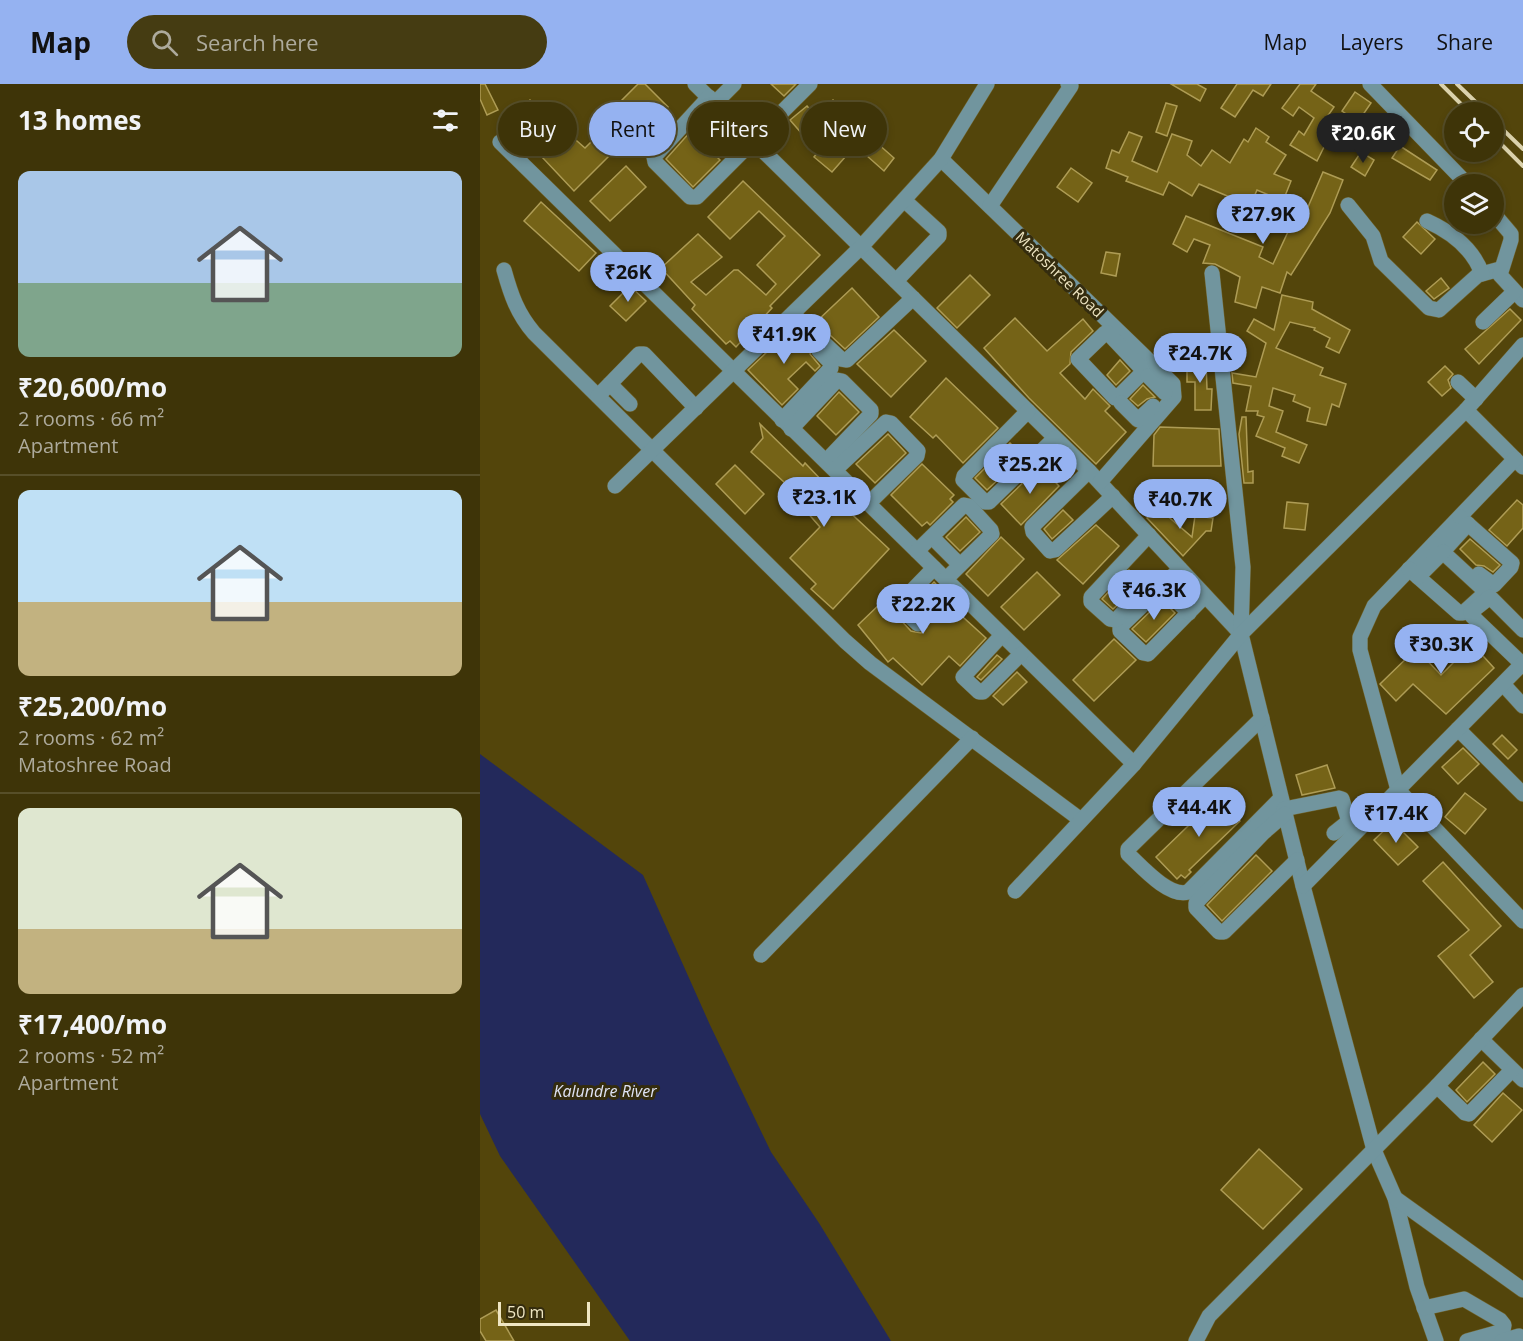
<!DOCTYPE html>
<html lang="en">
<head>
<meta charset="utf-8">
<style>
  :root { --surface:#3e3408; --page:#453c12; --text:#f1f3f6; --muted:#adaa9c; --line:#574f29; --accent:#95b2f1 }
  body { margin:0; font-family:"Open Sans",sans-serif; background:var(--page); color:var(--text); height:100vh; display:flex; flex-direction:column; font-size:22px; white-space:nowrap }
  * { box-sizing:border-box; margin:0 }
  p { font-size:20px; color:var(--muted) }
  .icon { flex:none; width:33px; height:33px; fill:none; stroke:currentColor; stroke-width:2; stroke-linecap:round; stroke-linejoin:round }
  .map { position:relative; flex:1; overflow:hidden }
  .drawer { display:flex; flex-direction:column; background:var(--surface); width:480px }
  .drawer>* { flex:none }
  .guide { position:absolute; left:18px; top:18px; width:570px; height:54px; display:flex; gap:12px }
  .tools { position:absolute; left:964px; top:18px; display:grid; gap:12px }
  .tools a { display:grid; place-items:center; width:60px; height:60px; border-radius:50%; background:var(--surface); box-shadow:0 3px 9px #0003,0 0 0 2px var(--line); font-size:30px }
  .scale { position:absolute; left:18px; bottom:15px; width:92px; box-sizing:border-box; padding-left:6px; border:3px solid #efe6c3; border-top:0; font-size:16px; line-height:21px; white-space:nowrap; color:#efe6c3; -webkit-text-stroke:4px #342c0e; paint-order:stroke }
  .price { position:absolute; translate:-50% -51px; padding:0 14px; border-radius:21px; background:var(--accent); color:#111; font-size:20px; line-height:39px; filter:drop-shadow(0 2px 3px #0008) }
  .price::after { content:''; position:absolute; left:50%; top:36px; width:18px; height:14px; margin-left:-9px; background:inherit; clip-path:polygon(0 0,100% 0,50% 100%) }
  .price.current { background:#222; color:#fff }
  ul { padding:0; list-style:none }
  li { display:grid; align-content:center; gap:12px; height:318px; padding:0 18px }
  li+li { border-top:2px solid var(--line) }
  li span { display:grid; place-items:center; height:186px; border-radius:12px; color:#555 }
  li>.icon { margin-inline-start:auto }
  span .icon { width:108px; height:108px; fill:#fffc; stroke-width:1 }
  li b { font-size:26px }
  h2 { display:flex; justify-content:space-between; align-items:center; height:72px; padding:0 18px; font-size:26px }
  .chip { padding:0 21px; border-radius:27px; background:var(--surface); box-shadow:0 3px 9px #0003,0 0 0 2px var(--line); font-size:21px; line-height:54px }
  .chip.current { background:var(--accent); color:#111 }
  header { display:flex; align-items:center; gap:36px; box-sizing:border-box; height:84px; padding:0 30px; background:var(--accent); color:#111 }
  header strong { font-size:28px }
  nav { display:flex; gap:33px; margin-inline-start:auto; font-size:21px }
  .search { width:420px; height:54px; background:var(--page); display:flex; align-items:center; gap:15px; box-sizing:border-box; padding:0 21px; border-radius:33px; color:var(--muted); font-size:22px }
  main { display:flex; flex:1; min-height:0 }
  .map>svg:first-child { display:block }
  .water { fill:#23295b }
  .building { fill:#756317; stroke:#ae9c55; stroke-width:1.5 }
  .lines { fill:none; stroke-linecap:round; stroke-linejoin:round }
  .minor-casing { stroke:#6f622c; stroke-width:16 }
  .minor { stroke:#71959e; stroke-width:15 }
  .rail { stroke:#dbd2ac; stroke-width:4 }
  .labels { text-anchor:middle; dominant-baseline:central; stroke-width:6; stroke-linejoin:round; paint-order:stroke }
  .street-label { font-size:15px; fill:#efe6c3; stroke:#342c0e }
  .water-label { font-size:16px; font-style:italic; fill:#dfe3f5; stroke:#342c0e }
</style>
</head>
<body>
<header>
<strong>Map</strong>
<div class="search"><svg class="icon" aria-label="search" viewBox="0 0 24 24"><circle cx="10" cy="10" r="6"/><path d="M15 15l6 6"/></svg>Search here</div>
<nav><a>Map</a><a>Layers</a><a>Share</a></nav>
</header>
<main>
<section class="drawer">
<h2>13 homes<svg class="icon" aria-label="filters" viewBox="0 0 24 24"><path d="M4 7h16M4 17h16"/><circle cx="9" cy="7" r="2"/><circle cx="15" cy="17" r="2"/></svg></h2>
<ul>
<li><span style="background:linear-gradient(#a9c7e8 60%,#7fa58c 0)"><svg class="icon" aria-label="home" viewBox="0 0 24 24"><path d="M3 11l9-7 9 7M6 9v11h12V9"/></svg></span><div><b>₹20,600/mo</b><p>2 rooms · 66 m²</p><p>Apartment</p></div></li>
<li><span style="background:linear-gradient(#bfe0f5 60%,#c2b280 0)"><svg class="icon" aria-label="home" viewBox="0 0 24 24"><path d="M3 11l9-7 9 7M6 9v11h12V9"/></svg></span><div><b>₹25,200/mo</b><p>2 rooms · 62 m²</p><p>Matoshree Road</p></div></li>
<li><span style="background:linear-gradient(#dfe7d0 65%,#c2b280 0)"><svg class="icon" aria-label="home" viewBox="0 0 24 24"><path d="M3 11l9-7 9 7M6 9v11h12V9"/></svg></span><div><b>₹17,400/mo</b><p>2 rooms · 52 m²</p><p>Apartment</p></div></li>
</ul>
</section>
<div class="map">
<svg width="1043" height="1257" viewBox="0 0 1043 1257">
  <rect width="100%" height="100%" fill="#53450b"/>
  <path class="water" d="M0,670L163,791L230,941L291,1068L339,1139L411,1257H150L20,1072L0,1030Z"/>
  <g class="building">
    <path d="M0,0H5L18,26L7,31L0,15Z"/>
    <path d="M158,0H165L188,23L184,27L187,30L161,56L131,27Z"/>
    <path d="M291,0H316L304,12Z"/>
    <path d="M691,0H717L726,5L720,17Z"/>
    <path d="M757,0H791L783,12L773,6L755,33L741,24Z"/>
    <path d="M820,0H836L831,7L854,23L840,43L851,49L837,77L810,61L819,47L824,51L834,34L819,23L813,32L802,24Z"/>
    <path d="M875,8L891,19L878,38L862,27Z"/>
    <path d="M50,16L105,64L116,53L132,69L94,107L29,38Z"/>
    <path d="M353,16L368,32L364,36L380,51L363,69L366,72L352,88L334,73L355,47L338,29Z"/>
    <path d="M686,19L697,22L687,52L676,48Z"/>
    <path d="M327,22L340,37L323,51L310,36Z"/>
    <path d="M776,44L789,53L786,58L806,71L794,90L811,97L803,117L777,106L766,132L755,127L759,117L719,100L712,112L689,98L683,111L646,97L648,93L626,84L632,66L639,69L649,48L662,53L652,77L677,88L692,50L712,57L707,71L721,82L732,66L750,79L764,55L768,58Z"/>
    <path d="M211,47L240,76L213,103L186,75Z"/>
    <path d="M397,59L414,74L404,87L386,71Z"/>
    <path d="M920,62L957,86L950,96L912,74Z"/>
    <path d="M881,68L894,76L885,92L871,83Z"/>
    <path d="M146,82L166,103L130,137L110,117Z"/>
    <path d="M591,84L612,99L598,118L577,103Z"/>
    <path d="M843,88L863,96L850,129L811,191L807,188L800,209L782,203L776,224L755,218L760,193L735,180L723,179L730,161L714,155L707,168L693,160L706,132L783,163L779,173L793,180L821,120L828,123Z"/>
    <path d="M263,97L340,171L290,222L292,224L256,263L250,257L246,260L212,225L215,221L181,184L218,150L242,173L211,198L226,211L254,186H258L286,211L296,200L277,181L305,152L279,127L250,155L228,133Z"/>
    <path d="M61,118L116,169L99,187L44,137Z"/>
    <path d="M937,138L955,155L941,170L923,153Z"/>
    <path d="M626,168L640,170L636,192L621,189Z"/>
    <path d="M490,191L510,211L477,244L457,224Z"/>
    <path d="M961,194L969,204L954,215L946,207Z"/>
    <path d="M150,202L166,217L146,237L130,222Z"/>
    <path d="M372,204L399,233L365,265L336,238Z"/>
    <path d="M802,211L833,218L832,225L870,246L859,269L846,263L850,254L834,246L835,244L810,238L796,264L843,284L840,291L866,300L859,323L852,320L846,341L827,337L830,324L813,317L815,311L793,304L789,322L803,327L796,348L827,361L819,379L802,372L805,364L776,352L784,333L777,331L778,327H766L771,302L753,299L752,289L776,293L786,259L767,247L774,235L794,246Z"/>
    <path d="M1030,225L1041,236L999,280L985,265Z"/>
    <path d="M535,234L567,267L603,235L613,247L591,268L590,280L580,289L605,315L613,305L630,322L625,327L646,348L616,380L549,314L504,264Z"/>
    <path d="M313,243L332,261L330,270L340,282L335,287L326,278L308,295L318,305L302,321L268,286Z"/>
    <path d="M414,246L446,277L411,313L377,280Z"/>
    <path d="M640,276L650,287L636,301L627,291Z"/>
    <path d="M707,277H726L727,305H732L731,326H715V298H707Z"/>
    <path d="M965,282L973,290L968,296L971,304L962,312L948,298Z"/>
    <path d="M466,294L518,344L483,379L456,351L453,354L430,333Z"/>
    <path d="M663,301L675,313L667,315L658,322L650,315Z"/>
    <path d="M359,308L379,328L356,351L337,332Z"/>
    <path d="M762,333H766L768,388L773,387V399H764L759,350Z"/>
    <path d="M280,340L323,382L325,379L349,404L346,406L409,465L353,525L331,505L336,500L310,474L340,443L303,401L305,399L271,368L283,354Z"/>
    <path d="M680,343L739,345L741,382H673L674,351Z"/>
    <path d="M408,350L426,369L395,399L376,380Z"/>
    <path d="M530,359L543,372L507,406L495,394Z"/>
    <path d="M442,380L474,411L470,415L473,418L450,441L447,438L442,442L411,411Z"/>
    <path d="M255,381L284,410L265,430L236,400Z"/>
    <path d="M560,382L579,402L541,441L521,420Z"/>
    <path d="M1037,416L1043,421V444L1027,462L1009,446Z"/>
    <path d="M807,418L828,420L825,446L804,444Z"/>
    <path d="M677,423L712,453L715,432L733,434L731,447H726L703,472L667,434Z"/>
    <path d="M583,426L593,436L572,455L564,445Z"/>
    <path d="M486,433L500,448L480,467L466,453Z"/>
    <path d="M616,441L639,462L603,500L577,476Z"/>
    <path d="M521,453L544,475L508,512L486,490Z"/>
    <path d="M990,455L1020,481L1013,488L1004,482L996,481L980,465Z"/>
    <path d="M649,486L668,502L653,517L644,515L633,525L622,515Z"/>
    <path d="M557,488L580,511L544,546L521,523Z"/>
    <path d="M454,498L466,511L462,514L506,554L480,582L469,572L442,601L413,574L408,578L378,541L403,517L431,547L441,549L447,543V537L432,521Z"/>
    <path d="M682,516L695,529L666,558L652,545Z"/>
    <path d="M983,550L1014,584L966,630L933,600L916,617L900,600L936,565L961,591L974,578L964,567Z"/>
    <path d="M634,555L656,576L614,617L593,596Z"/>
    <path d="M517,571L522,575L501,596L497,593Z"/>
    <path d="M537,588L547,598L523,621L513,612Z"/>
    <path d="M1022,651L1037,666L1028,675L1013,660Z"/>
    <path d="M983,664L999,680L978,700L962,683Z"/>
    <path d="M847,681L855,704L822,711L816,691Z"/>
    <path d="M985,709L1006,725L985,750L965,733Z"/>
    <path d="M744,713L762,732L758,735L760,737L709,786L711,788L705,794L701,791L697,795L676,773L737,714L740,717Z"/>
    <path d="M913,738L938,763L918,781L894,756Z"/>
    <path d="M776,771L792,787L742,837L727,821Z"/>
    <path d="M963,778L1021,842L990,871L1013,898L994,914L958,872L989,846L943,797Z"/>
    <path d="M1003,978L1015,990L987,1018L976,1006Z"/>
    <path d="M1023,1009L1042,1026L1012,1058L994,1041Z"/>
    <path d="M779,1065L822,1105L783,1145L741,1106Z"/>
    <path d="M16,1226L34,1257H6L0,1247V1235Z"/>
  </g>
  <g class="lines">
    <defs>
      <g id="minor">
        <path d="M215,0L609,387L761,550"/>
        <path d="M890,0L987,100"/>
        <path d="M229,13L174,73L175,78L210,113H217L330,0"/>
        <path d="M235,19L254,0"/>
        <path d="M20,58L654,680"/>
        <path d="M461,75L693,300L694,313L620,398"/>
        <path d="M868,121L893,152L901,177L949,224L959,226L998,191L1020,185"/>
        <path d="M510,122L591,2L588,0"/>
        <path d="M1014,130L1031,150V156L1020,191L1043,216"/>
        <path d="M947,137C971,148 993,164 1002,190"/>
        <path d="M24,186C31,211 37,229 54,249L365,557L390,579L601,736"/>
        <path d="M732,189L763,483L761,550L823,802L894,1066L915,1114L937,1203L956,1257"/>
        <path d="M416,197L459,152V148L424,116"/>
        <path d="M313,230L361,275L367,276L433,214"/>
        <path d="M1003,238L1034,208"/>
        <path d="M664,287L628,249H625L598,275L635,314H637L672,279"/>
        <path d="M668,292L685,309"/>
        <path d="M978,298L996,315"/>
        <path d="M130,300L150,320"/>
        <path d="M118,312L159,270H164L216,324"/>
        <path d="M641,319L658,336L673,322"/>
        <path d="M986,326L1043,383"/>
        <path d="M548,327L484,392L483,396L505,418H509L575,354"/>
        <path d="M302,336L351,284V279L339,267"/>
        <path d="M311,345L357,296L362,297L391,326V330L346,377"/>
        <path d="M1035,375L894,522L880,553V566L918,706L1043,837"/>
        <path d="M355,386L406,338L411,339L438,367L437,372L389,419"/>
        <path d="M609,387L552,443L553,448L570,467L575,466L633,412"/>
        <path d="M135,402L381,163L461,75L507,0"/>
        <path d="M980,433L1032,479L1031,483L1014,501L999,490"/>
        <path d="M452,453L480,481"/>
        <path d="M967,463L988,440"/>
        <path d="M437,467L484,421L489,422L511,446L512,450L466,495"/>
        <path d="M700,485L640,543V547L663,569L668,570L725,512"/>
        <path d="M929,485L979,529H983L1004,510V506L954,460"/>
        <path d="M938,493L963,468"/>
        <path d="M682,502L709,529"/>
        <path d="M647,524L636,536L630,535L611,518V513L669,451"/>
        <path d="M438,540L420,523V519L454,484"/>
        <path d="M522,551L483,593L499,608H503L541,570"/>
        <path d="M1042,580L992,532L991,528L1010,513L1043,546"/>
        <path d="M1023,600L1043,622"/>
        <path d="M782,634L648,765V770C661,782 689,814 708,808L801,714"/>
        <path d="M978,645L1043,710"/>
        <path d="M804,725L859,714L862,715L873,751"/>
        <path d="M805,730L783,749L716,819V824L739,848H744L817,776"/>
        <path d="M854,749L869,737"/>
        <path d="M823,802L1043,579"/>
        <path d="M535,807L654,680L761,550L986,326L1043,261"/>
        <path d="M281,871L492,654"/>
        <path d="M1001,955L1043,996"/>
        <path d="M957,1002L985,1029L989,1030L1032,986"/>
        <path d="M915,1114L1043,1206"/>
        <path d="M944,1224L984,1215L1020,1236L1024,1241L1023,1247L987,1257"/>
        <path d="M716,1257L729,1232L957,1002L1043,911"/>
        <path d="M1022,1257L1039,1252L1043,1256"/>
      </g>
    </defs>
    <use href="#minor" class="minor-casing"/>
    <use href="#minor" class="minor"/>
    <g class="rail">
      <path d="M961,0L989,28"/>
      <path d="M977,0L1006,28"/>
      <path d="M1014,37L1043,65"/>
      <path d="M1014,53L1043,82"/>
    </g>
  </g>
  <g class="labels">
    <g class="street-label">
      <text transform="translate(580 190) rotate(44)">Matoshree Road</text>
    </g>
    <g class="water-label">
      <text x="125" y="1007">Kalundre River</text>
    </g>
  </g>
</svg>
<div class="tools">
<a><svg class="icon" aria-label="locate" viewBox="0 0 24 24"><circle cx="12" cy="12" r="6"/><path d="M12 2v4M12 18v4M2 12h4M18 12h4"/></svg></a>
<a><svg class="icon" aria-label="layers" viewBox="0 0 24 24"><path d="M12 4l9 5-9 5-9-5zM3 14l9 5 9-5"/></svg></a>
</div>
<div class="scale">50 m</div>
<b class="price current" style="left:883px;top:80px">₹20.6K</b>
<b class="price" style="left:783px;top:161px">₹27.9K</b>
<b class="price" style="left:148px;top:219px">₹26K</b>
<b class="price" style="left:304px;top:281px">₹41.9K</b>
<b class="price" style="left:720px;top:300px">₹24.7K</b>
<b class="price" style="left:550px;top:411px">₹25.2K</b>
<b class="price" style="left:344px;top:444px">₹23.1K</b>
<b class="price" style="left:700px;top:446px">₹40.7K</b>
<b class="price" style="left:674px;top:537px">₹46.3K</b>
<b class="price" style="left:443px;top:551px">₹22.2K</b>
<b class="price" style="left:961px;top:591px">₹30.3K</b>
<b class="price" style="left:719px;top:754px">₹44.4K</b>
<b class="price" style="left:916px;top:760px">₹17.4K</b>
<div class="guide">
<a class="chip">Buy</a>
<a class="chip current">Rent</a>
<a class="chip">Filters</a>
<a class="chip">New</a>
</div>
</div>
</main>
</body>
</html>
